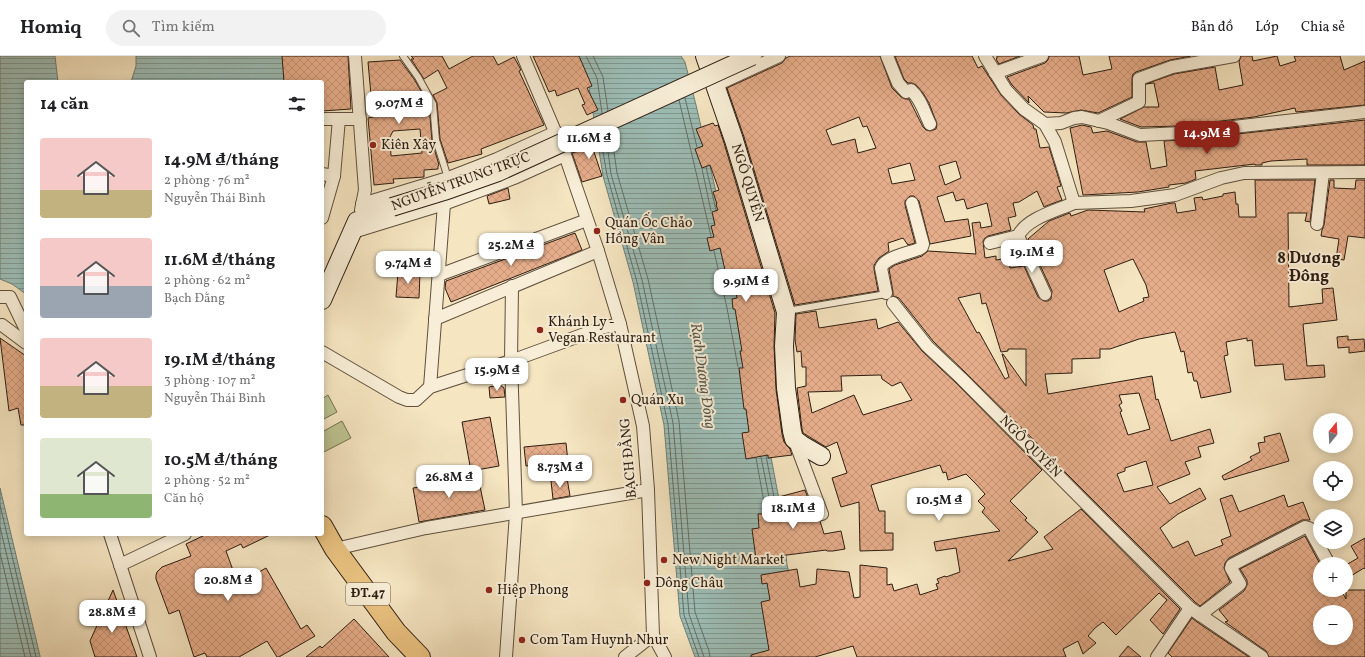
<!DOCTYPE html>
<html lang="vi">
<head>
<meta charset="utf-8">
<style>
  :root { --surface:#fff; --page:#f2f2f2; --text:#202124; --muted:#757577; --line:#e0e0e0; --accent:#8f2418 }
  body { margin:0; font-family:Vollkorn,serif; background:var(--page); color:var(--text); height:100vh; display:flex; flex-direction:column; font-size:15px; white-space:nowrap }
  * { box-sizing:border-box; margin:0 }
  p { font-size:13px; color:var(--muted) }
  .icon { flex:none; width:22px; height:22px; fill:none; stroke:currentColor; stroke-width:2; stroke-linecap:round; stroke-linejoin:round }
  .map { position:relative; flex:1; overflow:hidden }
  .drawer { position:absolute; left:24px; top:24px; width:300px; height:456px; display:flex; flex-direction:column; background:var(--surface); border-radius:4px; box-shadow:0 2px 10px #0003 }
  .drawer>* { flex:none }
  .needle { width:26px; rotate:18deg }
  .tools { position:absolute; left:1313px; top:357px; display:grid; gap:8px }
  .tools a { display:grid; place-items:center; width:40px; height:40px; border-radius:50%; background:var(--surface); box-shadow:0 2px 10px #0003; font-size:20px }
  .price { position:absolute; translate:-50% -34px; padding:0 9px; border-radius:8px; background:#fff; color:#222; font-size:13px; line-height:26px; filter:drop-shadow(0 1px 2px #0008) }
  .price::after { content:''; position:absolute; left:50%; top:24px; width:12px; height:9px; margin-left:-6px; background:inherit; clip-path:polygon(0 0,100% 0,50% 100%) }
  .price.active { background:var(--accent); color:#fff }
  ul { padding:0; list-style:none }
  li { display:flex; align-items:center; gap:12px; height:100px; padding:0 16px }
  li span { display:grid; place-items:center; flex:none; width:112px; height:80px; border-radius:4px; color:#555 }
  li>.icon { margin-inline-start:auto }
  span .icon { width:48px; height:48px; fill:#fffc; stroke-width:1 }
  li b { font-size:17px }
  h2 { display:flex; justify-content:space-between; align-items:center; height:48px; padding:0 16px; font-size:17px }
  header { display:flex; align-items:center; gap:24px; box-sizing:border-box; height:56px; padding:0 20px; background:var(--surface); border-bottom:1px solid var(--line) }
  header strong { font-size:19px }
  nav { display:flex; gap:22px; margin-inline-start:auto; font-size:14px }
  .search { width:280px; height:36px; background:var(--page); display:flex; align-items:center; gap:10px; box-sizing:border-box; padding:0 14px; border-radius:22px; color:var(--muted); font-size:15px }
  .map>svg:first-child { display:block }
  .park { fill:#bdc492; stroke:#757052 }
  .water { fill:url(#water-rules); stroke:#707e75 }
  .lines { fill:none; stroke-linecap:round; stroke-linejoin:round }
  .shore { stroke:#656e64; stroke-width:1 }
  .building { fill:url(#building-cross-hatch); stroke:#2d1d11; fill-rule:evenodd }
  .lane-casing { stroke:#5f4f3d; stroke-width:8 }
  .street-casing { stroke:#5f4f3d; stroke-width:14 }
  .secondary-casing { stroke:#2d1d11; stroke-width:20 }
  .primary-casing { stroke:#2d1d11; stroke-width:22 }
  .lane { stroke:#f8eed7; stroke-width:6 }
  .street { stroke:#f8eed7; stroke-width:12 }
  .secondary { stroke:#f8eed7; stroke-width:18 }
  .primary { stroke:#eac280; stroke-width:20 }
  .secondary-bridge-casing { stroke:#2d1d11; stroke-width:20; stroke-linecap:butt }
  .secondary-bridge { stroke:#f8eed7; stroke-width:18 }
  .poi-dot { fill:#8f2418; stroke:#f8eed7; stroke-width:1.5 }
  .labels { text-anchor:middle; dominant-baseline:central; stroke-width:4; stroke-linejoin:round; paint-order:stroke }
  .shield { fill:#f8eed7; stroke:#6a5c4c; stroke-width:1 }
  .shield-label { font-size:13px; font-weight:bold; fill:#2d1d11 }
  .poi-label { font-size:14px; fill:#2d1d11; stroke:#f8eed7; text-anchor:start }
  .street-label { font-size:14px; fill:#2d1d11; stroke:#f8eed7 }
  .water-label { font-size:15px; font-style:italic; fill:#54554b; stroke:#f8eed7 }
  .quarter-label { font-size:16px; font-weight:bold; fill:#2d1d11; stroke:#f8eed7 }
</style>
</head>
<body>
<header>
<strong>Homiq</strong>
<div class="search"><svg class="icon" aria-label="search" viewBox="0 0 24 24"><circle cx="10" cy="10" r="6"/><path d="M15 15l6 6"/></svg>Tìm kiếm</div>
<nav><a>Bản đồ</a><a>Lớp</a><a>Chia sẻ</a></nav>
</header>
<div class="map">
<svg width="1365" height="601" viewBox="0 0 1365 601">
  <defs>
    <pattern id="water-rules" width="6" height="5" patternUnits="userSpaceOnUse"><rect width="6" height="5" fill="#9dbeb7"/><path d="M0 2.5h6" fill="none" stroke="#809a93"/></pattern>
    <pattern id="building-cross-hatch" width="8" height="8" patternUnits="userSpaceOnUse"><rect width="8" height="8" fill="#e6ad8a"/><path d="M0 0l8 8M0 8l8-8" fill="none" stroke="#c69476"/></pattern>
  </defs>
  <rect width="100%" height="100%" fill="#f5e5c1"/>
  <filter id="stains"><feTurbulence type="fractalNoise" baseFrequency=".005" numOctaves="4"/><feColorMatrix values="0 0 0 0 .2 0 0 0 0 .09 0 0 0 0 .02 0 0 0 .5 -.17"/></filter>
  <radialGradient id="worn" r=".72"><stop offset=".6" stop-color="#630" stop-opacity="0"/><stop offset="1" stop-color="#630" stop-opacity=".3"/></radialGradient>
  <g class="park">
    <path d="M328,339L337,356L322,364V343Z"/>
    <path d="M342,365L351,382L322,397V376Z"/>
  </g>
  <g class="water">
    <path d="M0,0H55L58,26H26V238L12,228L0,223Z"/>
    <path d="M136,0H285L289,26H131L136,10Z"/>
    <path d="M576,0H681L685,6L696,49L742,249L782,459L787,509L812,601H695L680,560L664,369L633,226L603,120L588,25Z"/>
    <path d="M0,432L40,600V601H0Z"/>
  </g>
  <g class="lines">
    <g class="shore">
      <path d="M586,0L597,22L602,57"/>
      <path d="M593,0L603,21L608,55"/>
      <path d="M685,42L697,91"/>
      <path d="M679,44L711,180"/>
      <path d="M611,75L617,117L648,223L679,365L695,556L709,595L710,601"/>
      <path d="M607,88L611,118L642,224L673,367L689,558L704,601"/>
      <path d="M602,90L607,119L637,226L668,368L684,559L699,601"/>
      <path d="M706,111L716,154"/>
      <path d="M702,113L711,155"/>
      <path d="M714,195L727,252L738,311"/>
      <path d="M766,400L774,441"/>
      <path d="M761,401L772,456"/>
      <path d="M756,402L766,457"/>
      <path d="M0,449L36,601"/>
      <path d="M0,471L31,601"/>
      <path d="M0,497L25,601"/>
    </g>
  </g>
  <g class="building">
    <path d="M282,0H348L351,53L322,55V26H284Z"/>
    <path d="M411,0H442L449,13L473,0H493L498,9L514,1L521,14L519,15L544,69L481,93L482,98L448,107L440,83L437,47L433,39L447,32L438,14L424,23L411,3H414Z"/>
    <path d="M533,0H579L592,30L587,32L598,54L587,59L582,49L585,48L578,32L557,40L555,34L549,36Z"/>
    <path d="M790,0H880L892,32L901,41L905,43H909L923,71L926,74L930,75L936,73L937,68L929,47L923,37L916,29L912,27H908L904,23L895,0H972L978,12L982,10L1001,39L1019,58L1033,69L1034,73H1036L1040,92L1049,91L1061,130L1057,131L1062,144L1046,150L1044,151L1037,135L1019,146L1013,147L1016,160L1008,162L1011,174L988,180L985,182L983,185L985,202L996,200V204L1009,202L1010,212L1024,210L1038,241L1044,245H1048L1051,243L1052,235L1028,183L1049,165L1067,158L1070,157L1071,160L1088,154L1145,156L1144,153L1172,147H1175L1177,157L1196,154L1194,142L1202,141L1203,144L1223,140V138L1235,136L1236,148H1238L1239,161H1256L1255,124H1315L1310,166L1305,165L1307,157H1288L1289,251L1323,247L1322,233L1333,232L1337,264L1303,268L1307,310L1324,309L1325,321L1285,324L1283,308L1255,310L1252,284L1247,285V282L1226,286L1228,299L1224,300L1231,336L1201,342L1197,325H1194L1192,316L1188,317L1184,295L1181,296L1175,276L1139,283L1110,293H1100V302L1072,303V317L1045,318L1048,338L1152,320L1156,344L1158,343L1171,385L1210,373L1214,387L1198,391L1201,401L1185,406L1190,418L1157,431L1170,448L1200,432L1206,443L1178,458L1160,472L1173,492L1188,485L1195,500L1223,489L1221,484L1231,480L1220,443L1232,439L1239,456L1284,439L1288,451L1303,446L1310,464H1302L1229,502L1225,507L1224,512L1230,526L1200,550L1195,546L1054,405L1053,402V403L966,317L933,285L899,242L893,240V236L889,213L895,209L922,200L928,195L976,198L972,167L980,166L981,172L992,170L987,147L967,153L964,143L956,145L953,136L937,141L945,166L968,163L971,180L930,188L919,145L914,140H910L905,145V149L915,187L908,189L903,182L888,187L889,195L879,202L874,209V213L878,235L795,249L744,81L727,32L782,7L786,2ZM859,61L863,71L867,70L876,92L858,97L855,83L832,89L826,74ZM956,105L961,122L945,129L939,110ZM910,107L915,124L892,128L888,113ZM1133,203L1146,229L1149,241L1143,242L1144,245L1119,256L1104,214ZM980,237L982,248L986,247L1001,296L1008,295V293H1026V330L1003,298H1002L1009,321L1005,323L979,276L977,277L958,242ZM1139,337L1150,373L1128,379L1120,356L1122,355L1119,349L1122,347L1119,339ZM1146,405L1153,429L1124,436L1117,418L1125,415V412Z"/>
    <path d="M997,0H1020L999,8L996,3L997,2Z"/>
    <path d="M1049,0H1079L1083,19L1112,13L1109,0H1191L1170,4L1136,16L1133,18L1132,23V41L1098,57L1081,54L1066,57L1044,56L1028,40L1029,47L1012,29L1007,21L1045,7L1048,4Z"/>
    <path d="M1241,0H1252L1253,5L1277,0L1280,10L1296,5L1294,0H1340L1344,14L1365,5V49L1296,56L1295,52L1254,61L1180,70L1141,71L1120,63L1144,51H1159L1154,27L1146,28L1174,18L1215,11L1219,34L1243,29L1239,6Z"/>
    <path d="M400,4L414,23L429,49L432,85L439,109L438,110V113L424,114V121L393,123L394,127L374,129L368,62L373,61L368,6ZM420,73L422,97L391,100L390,81L393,75Z"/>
    <path d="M1365,64V109H1307V103L1271,105L1262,107V109H1255V108L1195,115L1196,123L1186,127L1169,129V131L1138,136L1083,139L1070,72L1082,69L1091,71L1093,77L1107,75L1137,86H1146L1151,113L1167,110L1164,85L1182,84Z"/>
    <path d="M713,67L715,70L718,69L724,87L775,257L774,290L776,333L782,378L784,386L790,393L792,399L768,402V399L746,403L742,377L749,376L746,353H744L739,312H743L740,295H742L735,253H733L732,243L737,242L734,222L727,223L720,192L710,195L707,182L714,181L711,170L715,169L712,156L718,154L716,149L717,148L713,136L719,134L710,109L702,112L695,93L703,90L696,73Z"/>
    <path d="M606,78L610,85L593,93L602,120L582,126L572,97L588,92L586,87Z"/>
    <path d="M1330,124H1334V132L1355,133L1356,124H1365V182L1348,180L1344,204L1336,203L1339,183L1321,180L1322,174L1324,169Z"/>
    <path d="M508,132L510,143L489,148L487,140Z"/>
    <path d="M575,177L582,194L451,246L445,232L446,225Z"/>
    <path d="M398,216L420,217L419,242L396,241Z"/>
    <path d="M816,255L819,272L876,263L878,273L898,266L922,295L956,327L1042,414L1010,445L1027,462L1025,464L1038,476L1008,505L1053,493L1044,481L1081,453L1180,553L1163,578L1150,564L1167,544L1159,537L1116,579L1103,566L1095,572L1088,580L1096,587L1083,598L1078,585L1063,593L1066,601H857L853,590L815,601H751V599L769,594L761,546L770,544L767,527L762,528L761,519L797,513L800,531L816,528L817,513L849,516L854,542L860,541V509L887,512V529L892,528L894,535L917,528L920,539L938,533L936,528L939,527L937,523L945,520L946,521L960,516L956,492L936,495L934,486L1000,475L982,456L985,452L978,445L985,438L976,428L966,418L948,424L946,416L943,417L940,409L871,429L879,455H885V477H893V494L860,495L859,446L841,451L832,422L847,417L837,386L826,391L808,380L803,377L802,373L797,332L806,330V311H802L801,295L797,296L795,284L796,258ZM881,319L882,323L892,330L901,326L912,344L863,359L854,339L812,357L808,336L842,335L841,320Z"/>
    <path d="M1348,280V284L1364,283L1365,295L1349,297V291L1338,292L1337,281Z"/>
    <path d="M0,282L26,300V369H21L18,352L9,355Z"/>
    <path d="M500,329L504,332L505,341L490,342L489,331Z"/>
    <path d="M490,361L499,410L471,415L462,366Z"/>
    <path d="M1280,377L1289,405L1224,424L1222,420L1252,404L1250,401L1260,396L1258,387L1265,386L1264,381Z"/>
    <path d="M566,387L568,406L526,410L524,391Z"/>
    <path d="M478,421L485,454L419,466L413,432Z"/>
    <path d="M567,422L570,440L553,443L551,425Z"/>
    <path d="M805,434L815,461L820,465L824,478L841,475L845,493L833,495H827L826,494L756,503L752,473L759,472L758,458L778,457L775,442Z"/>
    <path d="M207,478H272L243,492L241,488L226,495L238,528L266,512L301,573L307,569L315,580L279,601H277L267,585L239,601H207L205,597L194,601L179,554L169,558L156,523V519L157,516L162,511L191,500L186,488Z"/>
    <path d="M1305,480L1320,508V534H1341L1346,543V534H1365V601H1269L1266,595L1225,566L1228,565L1219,554L1244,535L1247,529V524L1240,513ZM1320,556H1346V582H1320V577L1313,571L1320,565Z"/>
    <path d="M1365,482V513L1364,512L1346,523V509L1358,502L1351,490Z"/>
    <path d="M113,534L137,601H95L90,585Z"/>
    <path d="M1192,562L1197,566L1249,601H1172L1168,597Z"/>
    <path d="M354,563L389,601H306L320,590L322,592Z"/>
    <path d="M1128,590L1141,601H1119Z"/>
  </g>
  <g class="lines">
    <defs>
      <g id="lane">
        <path d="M403,0L418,21L433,48L436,84L448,122"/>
        <path d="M787,255L886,238"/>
      </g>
      <g id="street">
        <path d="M355,0L365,134L361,154"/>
        <path d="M523,0L565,99L598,195L620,268L643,370L648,434L653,579L665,601"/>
        <path d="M887,0L898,27L906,36L911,34C921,43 924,56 930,68"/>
        <path d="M985,0L1006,34L1024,53L1045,68L1055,86L1074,147L1131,145L1175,139L1221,122L1244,117L1365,116"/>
        <path d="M707,7L723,0"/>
        <path d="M995,17L1042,0"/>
        <path d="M716,29L779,0"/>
        <path d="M322,63H360"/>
        <path d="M1099,65L1139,46V23L1172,11L1234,0"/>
        <path d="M1045,68L1061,67L1074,62L1082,61L1108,67L1140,79L1181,77L1365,56"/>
        <path d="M322,118L334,120"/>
        <path d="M362,148L448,122L497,103L556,76"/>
        <path d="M322,162L334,120L339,63"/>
        <path d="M1317,168L1323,117"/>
        <path d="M353,176L444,148L514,122L565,99"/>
        <path d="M990,187L1018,180"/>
        <path d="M439,219L587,164"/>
        <path d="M886,237L881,212C885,201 909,197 919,193L922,191L923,188L912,147"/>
        <path d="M1045,238L1018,180C1027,162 1056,155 1074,147"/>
        <path d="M0,241H10L26,274"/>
        <path d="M893,247L927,290L961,322L1190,552L1262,601"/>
        <path d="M435,263L598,195"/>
        <path d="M2,269L26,287"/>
        <path d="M322,296L399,341L407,344H416L430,331L511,305L601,272L620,268"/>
        <path d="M430,331L444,148"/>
        <path d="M794,383L822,458"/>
        <path d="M110,478L150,601"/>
        <path d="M335,493L426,472L648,434"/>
        <path d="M120,509L185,478"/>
        <path d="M1200,559L1239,529L1240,528L1231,512L1232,509L1305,471L1309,472L1329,508"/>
        <path d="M506,601L516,457L511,305L512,230"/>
        <path d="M625,601L653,579"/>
        <path d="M1157,601L1190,552"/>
      </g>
      <g id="secondary">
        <path d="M705,0L734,84L786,256L784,290L786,332L792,375L794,383L802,389L821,400"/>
        <path d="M365,158L392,151"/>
        <path d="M322,244L357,165"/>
      </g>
      <path id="primary" d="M322,470L335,493L396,576L420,601"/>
    </defs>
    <use href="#lane" class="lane-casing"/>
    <use href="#street" class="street-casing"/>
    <use href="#secondary" class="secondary-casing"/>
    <use href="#primary" class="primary-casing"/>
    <use href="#lane" class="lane"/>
    <use href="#street" class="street"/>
    <use href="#secondary" class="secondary"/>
    <use href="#primary" class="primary"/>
    <defs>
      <path id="secondary-bridge" d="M392,151L444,135L498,116L752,0"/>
    </defs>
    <use href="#secondary-bridge" class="secondary-bridge-casing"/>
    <use href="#secondary-bridge" class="secondary-bridge"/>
  </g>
  <g class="poi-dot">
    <circle cx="373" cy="89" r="4"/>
    <circle cx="597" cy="175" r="4"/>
    <circle cx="540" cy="274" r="4"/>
    <circle cx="623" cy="344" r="4"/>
    <circle cx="664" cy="504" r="4"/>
    <circle cx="647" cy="527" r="4"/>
    <circle cx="489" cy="534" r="4"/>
    <circle cx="522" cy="584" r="4"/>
  </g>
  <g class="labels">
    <rect class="shield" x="346" y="527" width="44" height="22" rx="3"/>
    <g class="shield-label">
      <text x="368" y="538">ĐT.47</text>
    </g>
    <g class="poi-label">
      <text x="381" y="89">Kiên Xây</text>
      <text x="605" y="167">Quán Ốc Chảo<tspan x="605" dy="16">Hồng Vân</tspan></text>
      <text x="548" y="266">Khánh Ly -<tspan x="548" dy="16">Vegan Restaurant</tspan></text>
      <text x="631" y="344">Quán Xu</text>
      <text x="672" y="504">New Night Market</text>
      <text x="655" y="527">Dông Châu</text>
      <text x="497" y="534">Hiệp Phong</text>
      <text x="530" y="584">Com Tam Huynh Nhur</text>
    </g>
    <g class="street-label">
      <text transform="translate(461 126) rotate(-20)">NGUYỄN TRUNG TRỰC</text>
      <text transform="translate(747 127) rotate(73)">NGÔ QUYỀN</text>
      <text transform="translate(1030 391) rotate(45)">NGÔ QUYỀN</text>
      <text transform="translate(629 402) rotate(-95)">BẠCH ĐẰNG</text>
    </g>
    <g class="water-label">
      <text transform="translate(702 320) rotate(82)">Rạch Dương Đông</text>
    </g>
    <g class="quarter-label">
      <text x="1309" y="203">8 Dương<tspan x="1309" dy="18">Đông</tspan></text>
    </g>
  </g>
  <rect width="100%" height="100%" filter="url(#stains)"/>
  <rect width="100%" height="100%" fill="url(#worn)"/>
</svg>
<div class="tools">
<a><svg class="needle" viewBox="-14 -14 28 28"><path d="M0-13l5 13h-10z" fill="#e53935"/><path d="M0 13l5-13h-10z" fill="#757577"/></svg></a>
<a><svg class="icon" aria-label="locate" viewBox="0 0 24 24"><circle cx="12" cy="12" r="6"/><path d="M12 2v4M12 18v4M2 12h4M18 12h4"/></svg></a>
<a><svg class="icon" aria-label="layers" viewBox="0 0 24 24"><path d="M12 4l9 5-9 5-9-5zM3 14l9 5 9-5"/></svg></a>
<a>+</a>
<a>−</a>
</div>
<b class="price" style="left:399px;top:69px">9.07M ₫</b>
<b class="price active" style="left:1207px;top:99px">14.9M ₫</b>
<b class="price" style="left:589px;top:104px">11.6M ₫</b>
<b class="price" style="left:511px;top:211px">25.2M ₫</b>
<b class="price" style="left:1032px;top:218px">19.1M ₫</b>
<b class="price" style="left:408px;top:229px">9.74M ₫</b>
<b class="price" style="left:746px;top:247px">9.91M ₫</b>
<b class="price" style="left:497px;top:336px">15.9M ₫</b>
<b class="price" style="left:560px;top:433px">8.73M ₫</b>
<b class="price" style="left:449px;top:443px">26.8M ₫</b>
<b class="price" style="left:939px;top:466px">10.5M ₫</b>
<b class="price" style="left:793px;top:474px">18.1M ₫</b>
<b class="price" style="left:228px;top:546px">20.8M ₫</b>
<b class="price" style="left:112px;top:578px">28.8M ₫</b>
<section class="drawer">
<h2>14 căn<svg class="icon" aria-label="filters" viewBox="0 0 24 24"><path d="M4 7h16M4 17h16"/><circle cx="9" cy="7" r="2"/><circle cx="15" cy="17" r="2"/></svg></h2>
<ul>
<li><span style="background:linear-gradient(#f6c9c9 65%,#c2b280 0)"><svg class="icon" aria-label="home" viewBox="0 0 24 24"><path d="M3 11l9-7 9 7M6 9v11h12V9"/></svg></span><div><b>14.9M ₫/tháng</b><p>2 phòng · 76 m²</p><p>Nguyễn Thái Bình</p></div></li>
<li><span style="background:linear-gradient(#f6c9c9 60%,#9aa5b1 0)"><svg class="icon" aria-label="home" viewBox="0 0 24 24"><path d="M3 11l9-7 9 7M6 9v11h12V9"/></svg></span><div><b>11.6M ₫/tháng</b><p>2 phòng · 62 m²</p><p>Bạch Đằng</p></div></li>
<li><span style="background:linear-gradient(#f6c9c9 60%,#c2b280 0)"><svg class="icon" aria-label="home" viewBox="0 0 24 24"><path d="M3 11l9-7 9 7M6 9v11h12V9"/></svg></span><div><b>19.1M ₫/tháng</b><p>3 phòng · 107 m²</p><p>Nguyễn Thái Bình</p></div></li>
<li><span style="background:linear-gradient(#dfe7d0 70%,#8fb573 0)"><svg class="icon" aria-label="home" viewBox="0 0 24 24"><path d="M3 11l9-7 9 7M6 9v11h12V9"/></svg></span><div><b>10.5M ₫/tháng</b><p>2 phòng · 52 m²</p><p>Căn hộ</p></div></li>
</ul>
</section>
</div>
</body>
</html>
